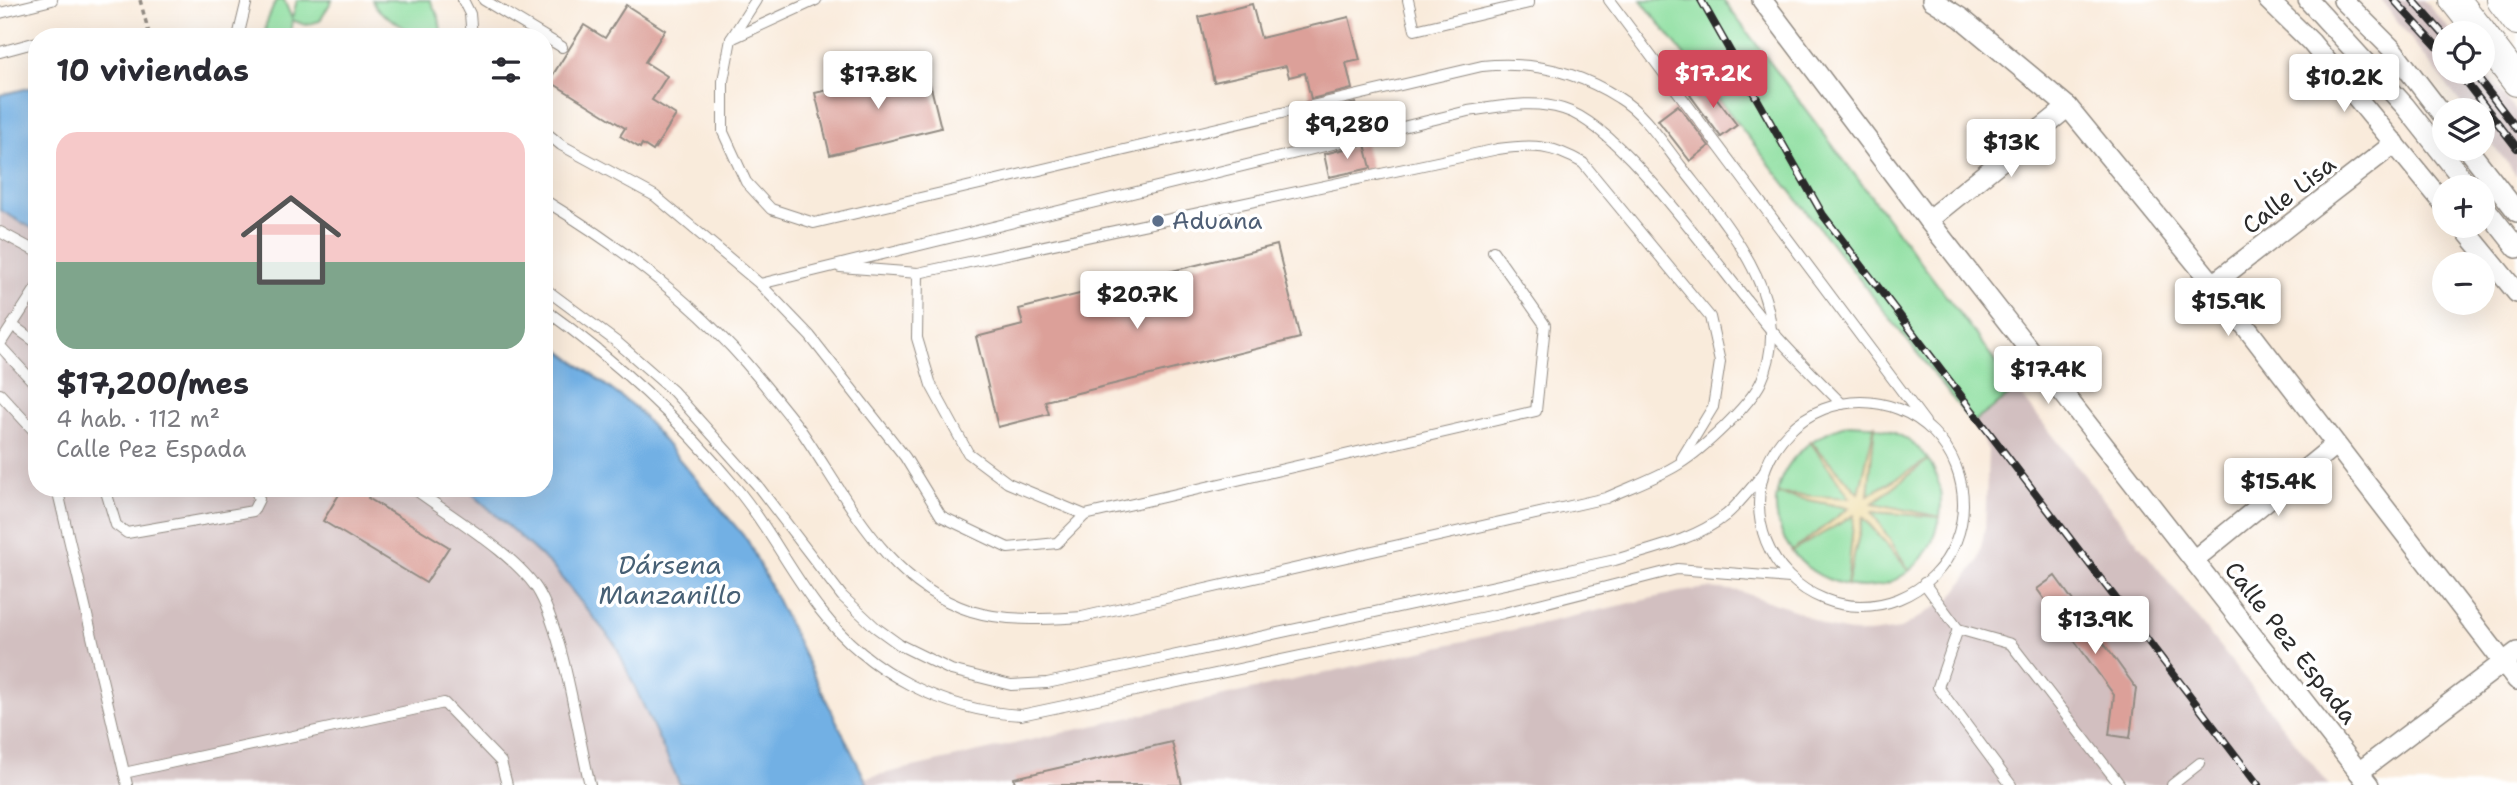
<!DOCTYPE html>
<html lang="es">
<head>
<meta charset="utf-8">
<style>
  :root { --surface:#fff; --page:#f7f7f7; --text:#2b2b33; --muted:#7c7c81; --accent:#d1495b }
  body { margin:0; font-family:"Shantell Sans",sans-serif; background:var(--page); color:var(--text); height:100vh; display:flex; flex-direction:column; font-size:26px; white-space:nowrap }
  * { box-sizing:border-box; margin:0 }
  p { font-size:23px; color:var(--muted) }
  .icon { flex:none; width:38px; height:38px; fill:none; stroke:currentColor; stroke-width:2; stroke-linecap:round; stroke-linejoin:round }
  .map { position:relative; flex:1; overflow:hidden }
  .side { position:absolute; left:28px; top:28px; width:525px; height:469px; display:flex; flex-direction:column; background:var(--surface); border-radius:28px; box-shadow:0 7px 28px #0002 }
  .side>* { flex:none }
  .tools { position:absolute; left:2432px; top:21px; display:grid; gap:14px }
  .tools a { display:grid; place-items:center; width:63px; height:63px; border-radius:50%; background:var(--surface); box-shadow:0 7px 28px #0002; font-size:35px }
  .price { position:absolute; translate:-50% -60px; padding:0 16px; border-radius:7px; background:#fff; color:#222; font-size:23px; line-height:46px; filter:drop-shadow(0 2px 4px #0008) }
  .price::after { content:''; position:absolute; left:50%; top:42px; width:21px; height:16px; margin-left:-10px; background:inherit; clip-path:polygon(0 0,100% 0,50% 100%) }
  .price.on { background:var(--accent); color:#fff }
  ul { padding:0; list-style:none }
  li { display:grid; align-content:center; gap:14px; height:371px; padding:0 28px }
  li span { display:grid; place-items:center; height:217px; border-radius:21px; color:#555 }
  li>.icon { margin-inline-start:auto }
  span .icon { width:126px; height:126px; fill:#fffc; stroke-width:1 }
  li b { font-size:30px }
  h2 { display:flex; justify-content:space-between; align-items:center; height:84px; padding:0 28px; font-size:30px }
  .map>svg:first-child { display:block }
  .industrial { fill:#d2bfc0 }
  .green { fill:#8edfa0; stroke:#5c8566; stroke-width:2; fill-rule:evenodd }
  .sand { fill:#eeda9e; stroke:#8c8264; stroke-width:2 }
  .water { fill:#72b0e4; stroke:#4e6e88; stroke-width:2 }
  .building { fill:#dca099 }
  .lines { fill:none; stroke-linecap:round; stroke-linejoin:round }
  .lane-casing { stroke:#928b83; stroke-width:12 }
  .street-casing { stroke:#928b83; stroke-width:22 }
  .primary-casing { stroke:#928b83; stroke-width:32 }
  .path { stroke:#928b83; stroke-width:3.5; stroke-dasharray:5 5; stroke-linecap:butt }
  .lane { stroke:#fff; stroke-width:10 }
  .street { stroke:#fff; stroke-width:19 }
  .primary { stroke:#fff; stroke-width:30 }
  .rail-casing { stroke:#2b2b2b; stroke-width:8 }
  .rail { stroke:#fff; stroke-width:5; stroke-dasharray:16; stroke-linecap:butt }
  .service-dot { fill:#5c6f8a; stroke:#fff; stroke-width:2.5 }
  .labels { text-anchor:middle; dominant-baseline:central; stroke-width:7; stroke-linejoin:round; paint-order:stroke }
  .street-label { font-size:24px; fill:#2b2b2b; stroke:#fff }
  .service-label { font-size:24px; fill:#4e5e75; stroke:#fff; text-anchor:start }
  .water-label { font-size:26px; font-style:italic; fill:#476075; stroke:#fff }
</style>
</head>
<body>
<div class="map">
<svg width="2517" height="785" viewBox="0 0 2517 785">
  <rect width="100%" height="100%" fill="#fff"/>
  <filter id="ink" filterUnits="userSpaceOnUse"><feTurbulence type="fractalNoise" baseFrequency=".0143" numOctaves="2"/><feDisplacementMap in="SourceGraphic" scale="14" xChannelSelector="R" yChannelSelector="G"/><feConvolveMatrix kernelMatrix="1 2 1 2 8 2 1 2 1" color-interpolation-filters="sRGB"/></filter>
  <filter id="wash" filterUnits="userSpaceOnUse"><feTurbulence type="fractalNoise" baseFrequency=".00686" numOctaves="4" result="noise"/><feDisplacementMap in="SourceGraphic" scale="28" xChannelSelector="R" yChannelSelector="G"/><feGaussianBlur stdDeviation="1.57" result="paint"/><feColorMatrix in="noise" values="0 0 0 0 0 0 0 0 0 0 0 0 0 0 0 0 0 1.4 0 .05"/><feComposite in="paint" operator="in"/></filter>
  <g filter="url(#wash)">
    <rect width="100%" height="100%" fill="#f9ebdb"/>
    <g class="industrial">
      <path d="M2381,0H2423L2453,33H2445V72H2483V69L2517,114V176L2483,132V110H2466Z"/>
      <path d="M0,210L37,231V488H466L551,565L615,644L680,785H0Z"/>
      <path d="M2017,390L2329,785H868L865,778L1679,592L1709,588L1739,591L1797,611L1829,628L1862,634L1900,629L1952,597L1978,561L1985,528L1988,450L1972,423Z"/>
    </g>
    <g class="green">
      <path d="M276,0H284L292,19L297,0H332L320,21L305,25L292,20L290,37H265L266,24Z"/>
      <path d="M372,0H430L439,18L442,37H412C402,20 379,18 372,0Z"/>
      <path d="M1641,0H1723L2017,390L1972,423Z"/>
      <path d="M1849,424C1997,428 1947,619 1836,582C1813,575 1797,562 1785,540C1757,486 1798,438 1849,424ZM1874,432L1867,495L1922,464L1872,503L1933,516L1871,511L1905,565L1863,517L1849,577L1855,515L1798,547L1849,508L1786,495L1851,499L1815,446L1859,494Z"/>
    </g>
    <path class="sand" d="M1875,424L1868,495L1928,460L1873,503L1941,517L1872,512L1909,570L1863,517L1847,586L1854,515L1791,552L1849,508L1778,494L1850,498L1809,440L1859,493Z"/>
    <g class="water">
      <path d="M37,86V231L0,210V95Z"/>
      <path d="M544,338L637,409L748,541L868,785H680L615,644L551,565L466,488H544Z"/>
    </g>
    <g id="blocks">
      <g class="building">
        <path d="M1252,4L1261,38L1349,17L1360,60L1346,63L1352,89L1311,99L1305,73L1289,77L1286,66L1214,82L1199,17Z"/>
        <path d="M626,5L665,30L645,62L667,76L652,100L676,115L653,151L642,144L640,148L620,136L625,128L549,81L584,25L605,38Z"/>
        <path d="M926,67L941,128L830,155L815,93Z"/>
        <path d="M1705,83L1737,125L1721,137L1690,95Z"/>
        <path d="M1356,103L1362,129L1320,139L1314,113Z"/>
        <path d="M1678,105L1709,146L1690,161L1658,120Z"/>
        <path d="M1365,144L1371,168L1329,177L1324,154Z"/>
        <path d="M1277,245L1300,338L1045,401L1049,414L998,427L976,337L1023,325L1019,309Z"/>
        <path d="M343,488H374L368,498L449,547L426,583L323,521Z"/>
        <path d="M2055,576L2136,688L2130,738L2109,735L2114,695L2037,589Z"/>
        <path d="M1172,742L1182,785H1015L1014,778Z"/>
      </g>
    </g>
  </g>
  <g filter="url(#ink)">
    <use href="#blocks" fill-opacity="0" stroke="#928b83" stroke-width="2"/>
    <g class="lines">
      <defs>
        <g id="lane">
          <path d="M463,0L470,14L472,37"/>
          <path d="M484,0L562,47"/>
          <path d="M1408,0L1415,30L1529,3V0"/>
          <path d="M1609,0L1925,422"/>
          <path d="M0,13L52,0"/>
          <path d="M58,37H73"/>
          <path d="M238,37L247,0"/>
          <path d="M731,39L816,0"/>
          <path d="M0,52L37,42"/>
          <path d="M544,131L561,145L655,196L760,284L810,336L905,457L941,516L1008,548L1057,543L1085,515L1536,411L1545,325L1493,251"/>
          <path d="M544,200C618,245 689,298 746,363C764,384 783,407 800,429C848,498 885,583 971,611C1007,622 1045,619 1082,617L1606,498C1630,487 1657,478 1679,464C1702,450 1749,406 1761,382C1798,302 1725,223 1680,165C1662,142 1644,113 1619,98C1577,71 1531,61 1482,66L814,223L771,209L746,182L723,132V81L731,39L756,0"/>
          <path d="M0,232L37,252"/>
          <path d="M840,267L918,273L1498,149C1534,144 1552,145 1583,163L1710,317L1720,362L1713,407L1682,458"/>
          <path d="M918,273L917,338L931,385L968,453L1008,483L1085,515"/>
          <path d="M760,284L1468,111C1500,107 1532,99 1563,109C1625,127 1725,278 1772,331C1794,356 1818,380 1842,404"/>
          <path d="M544,288L618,343L673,391L757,485L842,596L875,627L900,645L951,670L1011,685L1047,683L1615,560C1652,549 1695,540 1726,515C1740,503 1751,488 1763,474"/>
          <path d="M544,309C617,361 680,420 737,489C769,527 790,572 821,611C869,673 944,711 1021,715L1504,613L1677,569L1790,578"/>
          <path d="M12,325L37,343"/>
          <path d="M0,344L37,287"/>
          <path d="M0,346L37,386"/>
          <path d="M0,394L37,434"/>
          <circle cx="1861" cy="504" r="102"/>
          <path d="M57,488L127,785"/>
          <path d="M105,488L116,525L127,533L253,511L259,499L255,488"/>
          <path d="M413,488C449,515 519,556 540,594C565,641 577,731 590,785"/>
          <path d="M1924,583L1958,629L1938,687L2011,785"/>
          <path d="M1958,629L2011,644L2120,785"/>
          <path d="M124,773L444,703L501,762L507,785"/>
          <path d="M2172,785L2200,763"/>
        </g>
        <g id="street">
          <path d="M1762,0L1928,220L2369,785"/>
          <path d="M1932,0L1961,18L2068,107L2213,284L2517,680"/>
          <path d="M2268,0L2311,42L2445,205"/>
          <path d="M2308,0L2405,106L2469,187"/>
          <path d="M2343,0L2392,49L2445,118"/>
          <path d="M2468,149L2517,212"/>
          <path d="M2483,205L2517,248"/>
          <path d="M1928,220L2068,107"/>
          <path d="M2462,226L2517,293"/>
          <path d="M2213,284L2395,143"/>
          <path d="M2195,559L2335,445"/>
          <path d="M2359,772L2517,652"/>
        </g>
        <g id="primary">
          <path d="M2455,0L2481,33"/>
          <path d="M2502,0L2517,20"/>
          <path d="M2483,36L2517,81"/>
        </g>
      </defs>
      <use href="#lane" class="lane-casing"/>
      <use href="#street" class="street-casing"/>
      <use href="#primary" class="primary-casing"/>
      <path class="path" d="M140,0L150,37"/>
      <use href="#lane" class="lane"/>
      <use href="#street" class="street"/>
      <use href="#primary" class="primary"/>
      <defs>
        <g id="rail">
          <path d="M1701,0L1823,215L2258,785"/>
          <path d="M2394,0L2445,55"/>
          <path d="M2413,0L2445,36"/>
          <path d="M2458,72L2517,148"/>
          <path d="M2473,72L2517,129"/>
        </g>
      </defs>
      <use href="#rail" class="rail-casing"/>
      <use href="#rail" class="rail"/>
    </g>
  </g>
  <circle class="service-dot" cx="1158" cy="221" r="7"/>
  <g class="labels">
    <g class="street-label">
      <text transform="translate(2289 195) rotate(-38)">Calle Lisa</text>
      <text transform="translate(2291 643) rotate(52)">Calle Pez Espada</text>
    </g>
    <g class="service-label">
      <text x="1172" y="221">Aduana</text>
    </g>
    <g class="water-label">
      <text x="670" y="564">Dársena<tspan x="670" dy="30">Manzanillo</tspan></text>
    </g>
  </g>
</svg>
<div class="tools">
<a><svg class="icon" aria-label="locate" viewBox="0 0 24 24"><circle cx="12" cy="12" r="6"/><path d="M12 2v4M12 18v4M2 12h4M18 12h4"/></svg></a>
<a><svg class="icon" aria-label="layers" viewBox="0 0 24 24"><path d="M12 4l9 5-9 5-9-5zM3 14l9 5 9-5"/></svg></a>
<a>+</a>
<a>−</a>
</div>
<b class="price on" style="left:1713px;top:110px">$17.2K</b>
<b class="price" style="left:878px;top:111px">$17.8K</b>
<b class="price" style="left:2344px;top:114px">$10.2K</b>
<b class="price" style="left:1347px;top:161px">$9,280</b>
<b class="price" style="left:2011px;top:179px">$13K</b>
<b class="price" style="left:1137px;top:331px">$20.7K</b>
<b class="price" style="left:2228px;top:338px">$15.9K</b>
<b class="price" style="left:2048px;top:406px">$17.4K</b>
<b class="price" style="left:2278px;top:518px">$15.4K</b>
<b class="price" style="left:2095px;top:656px">$13.9K</b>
<section class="side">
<h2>10 viviendas<svg class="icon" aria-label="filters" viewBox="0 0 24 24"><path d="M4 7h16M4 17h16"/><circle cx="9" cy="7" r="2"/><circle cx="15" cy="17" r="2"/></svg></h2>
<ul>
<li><span style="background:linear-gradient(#f6c9c9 60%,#7fa58c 0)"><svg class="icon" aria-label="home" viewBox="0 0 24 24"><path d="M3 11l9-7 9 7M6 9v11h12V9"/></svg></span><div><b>$17,200/mes</b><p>4 hab. · 112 m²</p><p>Calle Pez Espada</p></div></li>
</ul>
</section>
</div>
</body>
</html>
